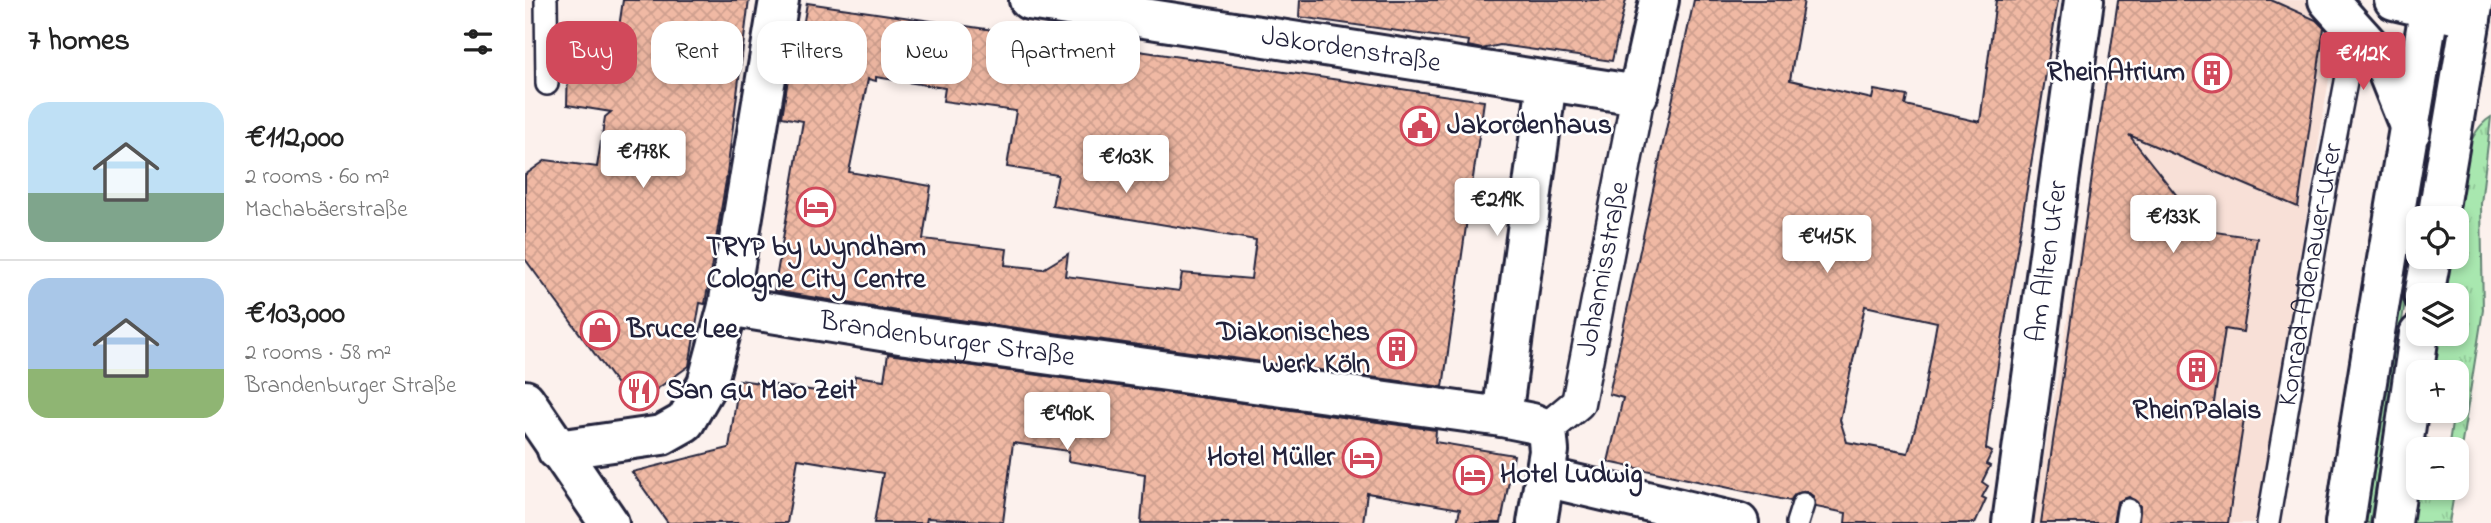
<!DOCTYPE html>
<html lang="en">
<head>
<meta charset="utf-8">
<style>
  :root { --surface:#fff; --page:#f6f6f6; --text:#222; --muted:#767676; --line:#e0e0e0; --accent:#d1495b }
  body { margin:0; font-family:"Indie Flower",sans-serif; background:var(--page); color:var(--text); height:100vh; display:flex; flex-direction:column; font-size:26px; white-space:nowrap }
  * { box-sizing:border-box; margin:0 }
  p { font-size:23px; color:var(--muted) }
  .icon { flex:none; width:38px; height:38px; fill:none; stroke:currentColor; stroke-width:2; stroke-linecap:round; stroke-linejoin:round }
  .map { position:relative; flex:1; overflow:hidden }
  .side { display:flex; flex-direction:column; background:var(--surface); width:525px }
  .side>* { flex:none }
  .hud { position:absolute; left:21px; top:21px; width:665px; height:63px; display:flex; gap:14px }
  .fabs { position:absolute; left:1881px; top:206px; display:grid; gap:14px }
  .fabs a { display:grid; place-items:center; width:63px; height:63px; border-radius:14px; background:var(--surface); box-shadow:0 4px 10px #0003; font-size:35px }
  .price { position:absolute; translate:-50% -60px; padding:0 16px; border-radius:7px; background:#fff; color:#222; font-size:23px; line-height:46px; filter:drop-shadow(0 2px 4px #0008) }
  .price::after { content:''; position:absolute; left:50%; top:42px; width:21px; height:16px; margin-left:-10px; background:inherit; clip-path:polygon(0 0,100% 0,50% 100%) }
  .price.current { background:var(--accent); color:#fff }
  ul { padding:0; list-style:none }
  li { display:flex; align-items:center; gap:21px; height:175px; padding:0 28px }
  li+li { border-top:2px solid var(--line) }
  li span { display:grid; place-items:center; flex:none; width:196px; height:140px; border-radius:21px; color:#555 }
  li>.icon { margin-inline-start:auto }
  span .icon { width:84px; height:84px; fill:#fffc; stroke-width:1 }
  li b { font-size:30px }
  h2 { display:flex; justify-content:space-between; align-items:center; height:84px; padding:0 28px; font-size:30px }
  .tag { padding:0 24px; border-radius:21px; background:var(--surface); box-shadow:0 4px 10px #0003; font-size:24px; line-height:63px }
  .tag.current { background:var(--accent); color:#fff }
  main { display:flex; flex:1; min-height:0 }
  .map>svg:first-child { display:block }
  .built { fill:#f8e0d7 }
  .grass { fill:url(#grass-tufts); stroke:#658475; stroke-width:2 }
  .building { fill:url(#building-cross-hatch); stroke:#22223b; stroke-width:2; fill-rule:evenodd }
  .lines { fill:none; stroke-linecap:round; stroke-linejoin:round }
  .service-casing { stroke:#22223b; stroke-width:26 }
  .pedestrian-casing { stroke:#22223b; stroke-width:37 }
  .minor-casing { stroke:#22223b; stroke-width:44 }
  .secondary-casing { stroke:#22223b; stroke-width:44 }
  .primary-casing { stroke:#22223b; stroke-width:44 }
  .service { stroke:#fff; stroke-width:21 }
  .pedestrian { stroke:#fff; stroke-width:32 }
  .minor { stroke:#fff; stroke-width:38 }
  .secondary { stroke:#fff; stroke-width:38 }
  .primary { stroke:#fff; stroke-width:38 }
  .labels { text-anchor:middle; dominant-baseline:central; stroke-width:5; stroke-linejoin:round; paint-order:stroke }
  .street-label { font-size:28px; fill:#22223b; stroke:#fff }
  .poi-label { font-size:28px; font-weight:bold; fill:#22223b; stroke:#fff; text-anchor:start }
</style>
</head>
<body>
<main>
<section class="side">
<h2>7 homes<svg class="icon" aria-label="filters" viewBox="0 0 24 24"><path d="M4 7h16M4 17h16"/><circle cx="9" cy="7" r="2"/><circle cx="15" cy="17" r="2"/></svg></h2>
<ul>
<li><span style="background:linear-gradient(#bfe0f5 65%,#7fa58c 0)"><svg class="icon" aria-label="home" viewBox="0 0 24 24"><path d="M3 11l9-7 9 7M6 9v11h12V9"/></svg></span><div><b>€112,000</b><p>2 rooms · 60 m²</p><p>Machabäerstraße</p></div></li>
<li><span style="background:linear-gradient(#a9c7e8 65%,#8fb573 0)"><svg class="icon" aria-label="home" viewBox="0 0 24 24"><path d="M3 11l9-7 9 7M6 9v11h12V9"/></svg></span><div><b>€103,000</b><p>2 rooms · 58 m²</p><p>Brandenburger Straße</p></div></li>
</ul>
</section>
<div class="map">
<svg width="1966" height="523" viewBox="0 0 1966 523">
  <defs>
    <pattern id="grass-tufts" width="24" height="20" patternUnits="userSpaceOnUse" patternTransform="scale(1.75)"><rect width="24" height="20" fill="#a8e7af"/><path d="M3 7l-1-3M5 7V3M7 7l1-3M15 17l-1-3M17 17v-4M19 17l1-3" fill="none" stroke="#90c697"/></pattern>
    <pattern id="building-cross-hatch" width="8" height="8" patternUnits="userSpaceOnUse" patternTransform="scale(1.75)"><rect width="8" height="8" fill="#f0b9a4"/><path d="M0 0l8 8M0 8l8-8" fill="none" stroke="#ce9f8e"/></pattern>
  </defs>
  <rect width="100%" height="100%" fill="#fcf1ed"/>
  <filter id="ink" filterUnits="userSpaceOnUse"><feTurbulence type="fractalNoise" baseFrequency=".0143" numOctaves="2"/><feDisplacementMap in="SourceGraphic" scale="14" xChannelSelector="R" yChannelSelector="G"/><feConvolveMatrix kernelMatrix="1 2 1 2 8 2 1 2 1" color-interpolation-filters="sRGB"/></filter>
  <g filter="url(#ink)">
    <path class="built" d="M1596,0H1817L1731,523H1508Z"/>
    <g class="grass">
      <path d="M1913,66L1917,67L1845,523H1837Z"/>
      <path d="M1966,117L1956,204L1958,310L1932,474V450H1894L1895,437L1904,439L1905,442L1924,443L1929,411H1932V373H1905L1911,334H1932V296H1917L1924,257H1932C1932,221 1930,138 1966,117Z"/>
      <path d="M1893,451L1894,488H1930L1924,523H1885Z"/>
    </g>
    <g class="building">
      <path d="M98,0H224L201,181L180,304L175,303L164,366L108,406L0,259V175L21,160L72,167L80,117L86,112L42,105L43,67L87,75Z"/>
      <path d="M775,0H1101L1087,61L975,45L957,49L943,46L944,41L774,17Z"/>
      <path d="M1169,0H1279L1265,80L1347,99L1349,90L1382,96L1380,105L1455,122L1471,0H1533L1465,414L1461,449L1467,452L1461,464L1465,466L1457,482L1463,486L1457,497L1461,499L1450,523H1320L1321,513L1291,507L1288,496L1281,491L1270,494L1265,501L1083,462L1098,398L1084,394ZM1340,306L1412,322L1398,400L1383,453L1322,442L1315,420Z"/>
      <path d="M1593,0H1746L1791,20L1799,28L1773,207L1604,135L1664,211L1662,228L1732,238L1718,332L1700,329L1688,409L1720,413L1703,523H1614L1615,506L1604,497L1592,502L1588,523H1516Z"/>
      <path d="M282,3L959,101L918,387L384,313L249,291L278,121L257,117L270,35L279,21ZM351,77L420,88L418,101L491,111L482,167L533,175L527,206L731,240L726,279L657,273L654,291L540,276L543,254L518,269L480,265L482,249L398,239L406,186L324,172L343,79L351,81Z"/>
      <path d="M363,354L911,430L910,442L989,455L976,523H932L935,509L842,493L838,523H616L620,474L543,461L544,451L488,443L478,522L402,518L401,523H349L358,473L273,459L262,523H143L107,472L204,448L214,380L327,396L330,376L359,380Z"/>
    </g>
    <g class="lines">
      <defs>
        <g id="service">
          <path d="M21,0L22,84"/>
          <path d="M1272,523L1278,504"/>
          <path d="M1601,523L1603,510"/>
          <path id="s1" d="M1743,523L1794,223L1831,29"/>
        </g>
        <g id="pedestrian">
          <path id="s2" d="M1022,429L1053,403L1113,95"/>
        </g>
        <g id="minor">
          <path id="s3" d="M504,0L1113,95L1134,0"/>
          <path d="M1803,0L1858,61L1886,131"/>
          <path d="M1869,0L1946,18"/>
          <path id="s4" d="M203,306L381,335L977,417"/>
          <path d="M32,450L137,435L160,422L182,384L203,306L254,0"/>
          <path d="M1020,477L1214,523"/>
          <path d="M1012,523L1024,451L1022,429L1007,423L977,417L1022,81"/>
          <path id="s5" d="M1487,523L1559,0"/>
        </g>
        <path id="secondary" d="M0,400L84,523"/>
        <g id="primary">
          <path d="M1912,219L1949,0"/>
          <path d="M1899,296L1906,257"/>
          <path d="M1820,523C1846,348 1876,174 1906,0"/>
          <path d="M1867,523L1894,334"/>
        </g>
      </defs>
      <use href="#service" class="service-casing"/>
      <use href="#pedestrian" class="pedestrian-casing"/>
      <use href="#minor" class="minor-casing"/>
      <use href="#secondary" class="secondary-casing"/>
      <use href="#primary" class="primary-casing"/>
      <use href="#service" class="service"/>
      <use href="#pedestrian" class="pedestrian"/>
      <use href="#minor" class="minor"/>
      <use href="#secondary" class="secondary"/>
      <use href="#primary" class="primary"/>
    </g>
  </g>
  <defs>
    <symbol id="building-ring" viewBox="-11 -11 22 22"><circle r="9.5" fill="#fff" stroke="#d1495b" stroke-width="1.5"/><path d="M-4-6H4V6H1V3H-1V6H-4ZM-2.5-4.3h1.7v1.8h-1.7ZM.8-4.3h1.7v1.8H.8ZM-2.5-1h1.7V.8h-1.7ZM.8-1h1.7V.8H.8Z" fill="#d1495b"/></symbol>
    <symbol id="civic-ring" viewBox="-11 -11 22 22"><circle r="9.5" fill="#fff" stroke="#d1495b" stroke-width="1.5"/><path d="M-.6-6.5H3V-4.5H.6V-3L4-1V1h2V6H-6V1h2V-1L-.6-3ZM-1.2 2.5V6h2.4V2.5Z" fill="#d1495b"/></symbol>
    <symbol id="hotel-ring" viewBox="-11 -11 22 22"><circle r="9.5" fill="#fff" stroke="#d1495b" stroke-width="1.5"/><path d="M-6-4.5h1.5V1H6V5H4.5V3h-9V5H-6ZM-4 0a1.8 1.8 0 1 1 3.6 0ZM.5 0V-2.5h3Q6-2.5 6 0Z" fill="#d1495b"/></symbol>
    <symbol id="shop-ring" viewBox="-11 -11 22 22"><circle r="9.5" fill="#fff" stroke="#d1495b" stroke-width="1.5"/><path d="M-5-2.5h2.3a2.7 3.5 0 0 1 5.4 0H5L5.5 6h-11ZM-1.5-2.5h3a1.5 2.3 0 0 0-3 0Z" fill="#d1495b"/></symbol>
    <symbol id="restaurant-ring" viewBox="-11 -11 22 22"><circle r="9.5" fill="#fff" stroke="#d1495b" stroke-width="1.5"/><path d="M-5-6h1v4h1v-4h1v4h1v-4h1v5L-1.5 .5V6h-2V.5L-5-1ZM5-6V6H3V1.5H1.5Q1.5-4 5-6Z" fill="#d1495b"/></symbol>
  </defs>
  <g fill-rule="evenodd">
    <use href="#building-ring" x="1665" y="51" width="44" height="44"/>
    <use href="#civic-ring" x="873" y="104" width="44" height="44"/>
    <use href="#hotel-ring" x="269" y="185" width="44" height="44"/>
    <use href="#shop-ring" x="53" y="308" width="44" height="44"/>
    <use href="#building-ring" x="850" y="327" width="44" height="44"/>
    <use href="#building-ring" x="1650" y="348" width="44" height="44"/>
    <use href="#restaurant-ring" x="92" y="369" width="44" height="44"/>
    <use href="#hotel-ring" x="815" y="436" width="44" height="44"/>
    <use href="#hotel-ring" x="926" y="453" width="44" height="44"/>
  </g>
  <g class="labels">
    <g class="street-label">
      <text stroke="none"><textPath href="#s3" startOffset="326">Jakordenstraße</textPath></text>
      <text stroke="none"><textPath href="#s5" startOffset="264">Am Alten Ufer</textPath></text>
      <text stroke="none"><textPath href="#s2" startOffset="177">Johannisstraße</textPath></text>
      <text stroke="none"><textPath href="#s1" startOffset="252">Konrad-Adenauer-Ufer</textPath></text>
      <text stroke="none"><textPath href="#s4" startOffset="222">Brandenburger Straße</textPath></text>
    </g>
    <g class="poi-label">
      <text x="1660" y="73" text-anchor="end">RheinAtrium</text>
      <text x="922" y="126">Jakordenhaus</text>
      <text x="291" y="248" text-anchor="middle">TRYP by Wyndham<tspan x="291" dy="32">Cologne City Centre</tspan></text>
      <text x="102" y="330">Bruce Lee</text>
      <text x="845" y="333" text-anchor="end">Diakonisches<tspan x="845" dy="32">Werk Köln</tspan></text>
      <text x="141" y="391">San Gu Mao Zeit</text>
      <text x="1672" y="411" text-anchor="middle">RheinPalais</text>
      <text x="810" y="458" text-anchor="end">Hotel Müller</text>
      <text x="975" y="475">Hotel Ludwig</text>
    </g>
  </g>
</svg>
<div class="fabs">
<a><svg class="icon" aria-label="locate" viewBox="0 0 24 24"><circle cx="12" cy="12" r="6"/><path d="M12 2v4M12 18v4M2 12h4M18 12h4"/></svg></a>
<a><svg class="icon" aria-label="layers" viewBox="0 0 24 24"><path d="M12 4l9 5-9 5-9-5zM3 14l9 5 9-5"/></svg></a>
<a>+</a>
<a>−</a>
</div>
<b class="price current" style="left:1838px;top:92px">€112K</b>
<b class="price" style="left:118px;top:190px">€178K</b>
<b class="price" style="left:601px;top:195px">€103K</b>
<b class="price" style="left:972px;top:238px">€219K</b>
<b class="price" style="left:1648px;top:255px">€133K</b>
<b class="price" style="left:1302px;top:275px">€415K</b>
<b class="price" style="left:542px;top:452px">€490K</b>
<div class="hud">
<a class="tag current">Buy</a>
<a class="tag">Rent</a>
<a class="tag">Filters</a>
<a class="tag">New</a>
<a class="tag">Apartment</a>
</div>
</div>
</main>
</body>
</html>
